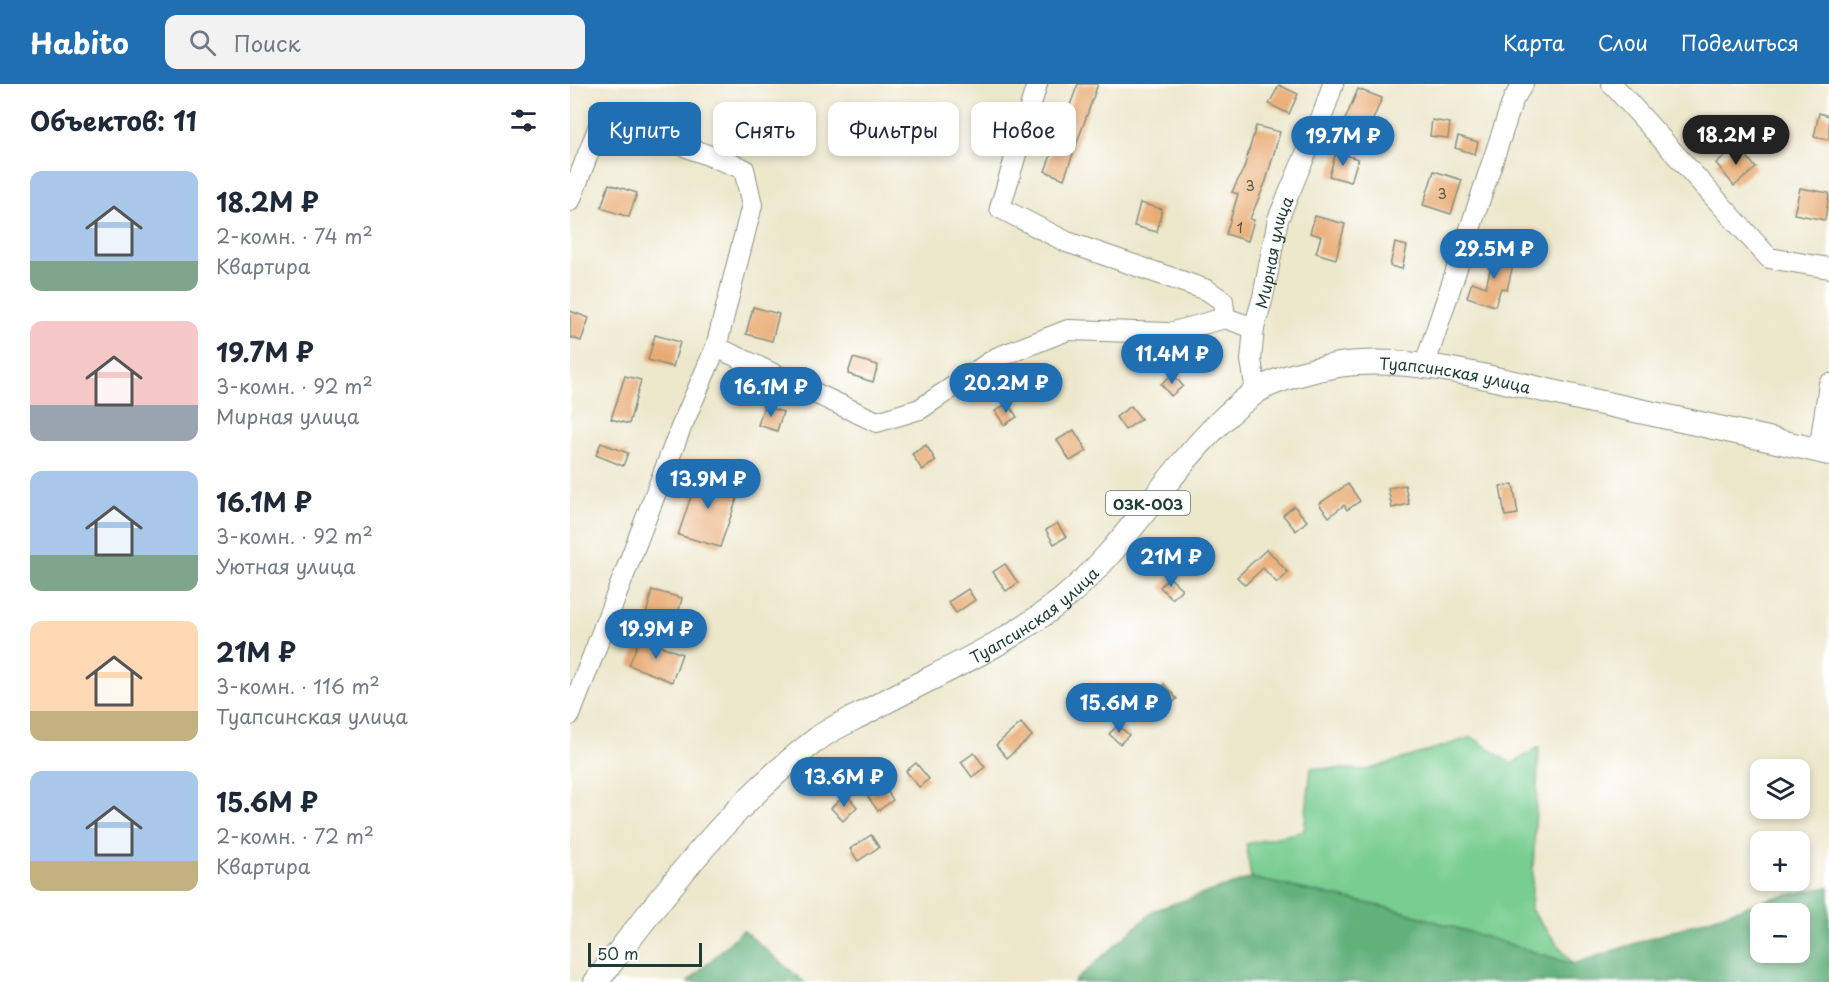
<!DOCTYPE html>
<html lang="ru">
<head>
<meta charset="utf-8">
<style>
  :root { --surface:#fff; --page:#f2f2f3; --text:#1f2937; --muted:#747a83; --accent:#1f6fb2 }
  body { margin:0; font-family:"Playpen Sans",sans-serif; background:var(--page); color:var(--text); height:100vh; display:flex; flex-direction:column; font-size:22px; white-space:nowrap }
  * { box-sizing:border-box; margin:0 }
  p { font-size:20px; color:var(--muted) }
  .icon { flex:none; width:33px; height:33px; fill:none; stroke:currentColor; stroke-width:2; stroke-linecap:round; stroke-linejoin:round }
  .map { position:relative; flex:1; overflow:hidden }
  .sheet { display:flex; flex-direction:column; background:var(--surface); width:570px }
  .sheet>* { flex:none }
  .hud { position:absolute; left:18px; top:18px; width:570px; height:54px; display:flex; gap:12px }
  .buttons { position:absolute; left:1180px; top:675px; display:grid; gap:12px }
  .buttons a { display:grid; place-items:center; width:60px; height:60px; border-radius:12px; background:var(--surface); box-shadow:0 3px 9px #0003; font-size:30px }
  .scale { position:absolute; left:18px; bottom:15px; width:114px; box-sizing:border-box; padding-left:6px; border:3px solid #1f3d34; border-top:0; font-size:16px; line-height:21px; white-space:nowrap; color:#1f3d34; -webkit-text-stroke:4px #fff; paint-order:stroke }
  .price { position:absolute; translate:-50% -51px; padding:0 14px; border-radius:21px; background:var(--accent); color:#fff; font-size:20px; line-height:39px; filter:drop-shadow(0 2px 3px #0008) }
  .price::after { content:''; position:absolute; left:50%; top:36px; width:18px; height:14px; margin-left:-9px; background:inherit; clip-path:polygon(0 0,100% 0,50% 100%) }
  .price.on { background:#222; color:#fff }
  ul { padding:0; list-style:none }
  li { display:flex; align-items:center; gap:18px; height:150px; padding:0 30px }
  li span { display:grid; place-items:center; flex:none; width:168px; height:120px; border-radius:12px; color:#555 }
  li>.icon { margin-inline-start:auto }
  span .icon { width:72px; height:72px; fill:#fffc; stroke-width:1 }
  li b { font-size:26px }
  h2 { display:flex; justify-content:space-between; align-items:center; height:72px; padding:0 30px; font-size:26px }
  .tag { padding:0 21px; border-radius:12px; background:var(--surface); box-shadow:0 3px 9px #0003; font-size:21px; line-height:54px }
  .tag.on { background:var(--accent); color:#fff }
  header { display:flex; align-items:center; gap:36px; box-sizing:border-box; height:84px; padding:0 30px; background:var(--accent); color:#fff }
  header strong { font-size:28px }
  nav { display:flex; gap:33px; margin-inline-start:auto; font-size:21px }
  .search { width:420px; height:54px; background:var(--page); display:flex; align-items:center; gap:15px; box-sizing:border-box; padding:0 21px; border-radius:12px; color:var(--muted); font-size:22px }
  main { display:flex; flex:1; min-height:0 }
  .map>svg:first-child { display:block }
  .green { fill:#78cd90; stroke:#4c8562; stroke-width:1.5 }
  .forest { fill:#62b07a; stroke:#407657; stroke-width:1.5; fill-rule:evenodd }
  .building { fill:#e9ab73 }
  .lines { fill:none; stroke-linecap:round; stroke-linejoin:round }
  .minor-casing { stroke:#869280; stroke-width:22 }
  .major-casing { stroke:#869280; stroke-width:26 }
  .minor { stroke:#fff; stroke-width:20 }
  .major { stroke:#fff; stroke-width:24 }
  .labels { text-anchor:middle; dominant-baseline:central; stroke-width:6; stroke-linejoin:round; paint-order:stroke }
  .number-label { font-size:14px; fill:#525844 }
  .shield { fill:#fff; stroke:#627771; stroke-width:1.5 }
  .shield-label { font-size:15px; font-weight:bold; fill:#1f3d34 }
  .street-label { font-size:16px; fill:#1f3d34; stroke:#fff }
</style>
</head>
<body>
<header>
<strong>Habito</strong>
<div class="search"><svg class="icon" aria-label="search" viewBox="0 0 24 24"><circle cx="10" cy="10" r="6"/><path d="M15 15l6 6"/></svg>Поиск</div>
<nav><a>Карта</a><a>Слои</a><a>Поделиться</a></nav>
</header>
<main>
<section class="sheet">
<h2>Объектов: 11<svg class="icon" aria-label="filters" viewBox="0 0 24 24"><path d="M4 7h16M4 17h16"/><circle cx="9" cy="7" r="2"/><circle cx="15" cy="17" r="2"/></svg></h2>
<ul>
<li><span style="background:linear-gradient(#a9c7e8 75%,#7fa58c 0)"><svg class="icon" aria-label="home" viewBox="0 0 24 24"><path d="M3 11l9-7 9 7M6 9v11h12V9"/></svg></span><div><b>18.2M ₽</b><p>2-комн. · 74 m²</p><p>Квартира</p></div></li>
<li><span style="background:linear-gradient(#f6c9c9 70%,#9aa5b1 0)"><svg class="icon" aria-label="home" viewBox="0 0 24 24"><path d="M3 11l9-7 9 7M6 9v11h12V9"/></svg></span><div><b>19.7M ₽</b><p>3-комн. · 92 m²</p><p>Мирная улица</p></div></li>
<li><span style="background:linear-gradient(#a9c7e8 70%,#7fa58c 0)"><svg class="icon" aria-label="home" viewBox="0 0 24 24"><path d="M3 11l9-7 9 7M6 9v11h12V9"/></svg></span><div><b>16.1M ₽</b><p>3-комн. · 92 m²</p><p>Уютная улица</p></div></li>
<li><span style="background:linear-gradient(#ffd9b3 75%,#c2b280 0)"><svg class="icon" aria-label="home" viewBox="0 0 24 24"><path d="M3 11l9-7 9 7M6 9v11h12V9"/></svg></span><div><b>21M ₽</b><p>3-комн. · 116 m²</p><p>Туапсинская улица</p></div></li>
<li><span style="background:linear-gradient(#a9c7e8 75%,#c2b280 0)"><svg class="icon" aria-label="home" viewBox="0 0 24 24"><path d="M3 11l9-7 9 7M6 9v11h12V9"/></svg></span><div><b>15.6M ₽</b><p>2-комн. · 72 m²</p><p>Квартира</p></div></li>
</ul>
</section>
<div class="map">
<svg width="1259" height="898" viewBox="0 0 1259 898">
  <rect width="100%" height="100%" fill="#fff"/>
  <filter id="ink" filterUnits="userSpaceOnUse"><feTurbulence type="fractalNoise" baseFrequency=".0167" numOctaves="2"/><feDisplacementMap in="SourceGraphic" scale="12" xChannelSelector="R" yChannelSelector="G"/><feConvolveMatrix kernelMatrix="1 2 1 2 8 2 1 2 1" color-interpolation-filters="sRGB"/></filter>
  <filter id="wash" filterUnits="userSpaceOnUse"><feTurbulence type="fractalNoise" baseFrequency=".008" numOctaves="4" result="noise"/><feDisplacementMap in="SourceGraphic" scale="24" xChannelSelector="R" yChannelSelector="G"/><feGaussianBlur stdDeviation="1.35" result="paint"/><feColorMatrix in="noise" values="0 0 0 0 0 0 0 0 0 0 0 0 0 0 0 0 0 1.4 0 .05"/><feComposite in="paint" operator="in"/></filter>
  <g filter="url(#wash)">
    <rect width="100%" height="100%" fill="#ede7cc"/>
    <path class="green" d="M902,653L942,680L969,663L961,826L1003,880L828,826L681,794L676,760L734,747L741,684L797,686Z"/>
    <g class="forest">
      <path d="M681,794L828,826L1003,880L1202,814L1259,803V898H504L585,826ZM1191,830H1230V868H1191Z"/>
      <path d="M173,846L234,898H118Z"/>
    </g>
    <g id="blocks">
      <g class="building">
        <path d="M508,0H528L494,95L475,87Z"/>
        <path d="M709,1L728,10L719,30L699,20Z"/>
        <path d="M788,5L812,14L795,55L771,45Z"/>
        <path d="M1249,29L1259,32V56L1244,53Z"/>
        <path d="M862,36L880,39L878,54L860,52Z"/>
        <path d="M686,42L710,48L696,97L680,135L684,136L678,157L656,150L668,110L662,108L674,84Z"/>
        <path d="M888,52L908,58L905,70L885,64Z"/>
        <path d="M1168,61L1186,84L1164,102L1146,79Z"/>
        <path d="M766,68L788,75L781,98L759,92Z"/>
        <path d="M864,87L892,96L881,130L853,121Z"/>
        <path d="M39,100L67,109L59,133L31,124Z"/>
        <path d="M1230,104L1259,109L1255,136L1224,130Z"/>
        <path d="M570,119L592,125L587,148L564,142Z"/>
        <path d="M745,132L775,140L766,175L746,169L751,152L740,149Z"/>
        <path d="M825,159L837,162L832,185L820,182Z"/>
        <path d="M924,168L945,172L937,206L931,204L925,222L897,213L902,198L916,203Z"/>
        <path d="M183,223L209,230L202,257L176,250Z"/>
        <path d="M0,227L19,234L11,257L0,253Z"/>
        <path d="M85,251L110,258L103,283L78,276Z"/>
        <path d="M283,274L308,281L303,298L278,290Z"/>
        <path d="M603,290L613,302L601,312L591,300Z"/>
        <path d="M55,292L71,296L59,340L41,335Z"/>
        <path d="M438,319L447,333L434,341L425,327Z"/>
        <path d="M194,322L213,328L207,347L188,341Z"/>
        <path d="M561,322L571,335L555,346L546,333Z"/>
        <path d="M504,346L517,367L500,377L487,356Z"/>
        <path d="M31,359L58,369L53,382L26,371Z"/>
        <path d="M356,361L366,377L352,386L342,370Z"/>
        <path d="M131,383L152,389L148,403L169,409L150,463L108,451Z"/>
        <path d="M778,400L790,417L777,426L774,421L759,433L749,420Z"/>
        <path d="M943,400L948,430L935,432L930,402Z"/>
        <path d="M835,401L839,420L822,424L818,404Z"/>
        <path d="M724,422L737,437L726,447L713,431Z"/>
        <path d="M487,439L496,453L484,460L476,446Z"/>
        <path d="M697,465L718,489L707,499L693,484L675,501L667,493Z"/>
        <path d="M435,480L448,499L436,507L423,488Z"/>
        <path d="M599,493L612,505L602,515L590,503Z"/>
        <path d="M398,505L405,516L386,529L378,518Z"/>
        <path d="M82,506L112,514L106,539L76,531Z"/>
        <path d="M70,554L112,570L102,598L59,581Z"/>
        <path d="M594,600L607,615L597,624L583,610Z"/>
        <path d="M451,639L462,652L437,674L426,661Z"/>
        <path d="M548,641L559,651L550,660L539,650Z"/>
        <path d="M404,669L415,683L402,693L391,678Z"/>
        <path d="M346,679L359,695L349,703L336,687Z"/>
        <path d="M314,702L323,716L308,727L298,713Z"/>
        <path d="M276,710L287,723L273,737L261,724Z"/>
        <path d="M301,751L309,763L288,777L280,765Z"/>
      </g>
    </g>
  </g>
  <g filter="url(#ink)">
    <use href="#blocks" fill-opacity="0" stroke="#869280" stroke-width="1.5"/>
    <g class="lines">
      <defs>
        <g id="minor">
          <path d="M467,0L430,124L497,158L637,206L653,217L655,234"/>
          <path d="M1042,0L1199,174L1259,184"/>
          <path d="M0,117L33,31L174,85L182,121L146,263L110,346L0,631"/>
          <path d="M146,263L307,338L350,325L426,274L498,246L600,249L655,234L684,244"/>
          <path d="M854,283L943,16L953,0"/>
          <path id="s1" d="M686,307L681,276L684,244L693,213L708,135L754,27L763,0"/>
          <path d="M1249,367L1259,300"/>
        </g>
        <g id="major">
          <path id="s2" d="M26,898C92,812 158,723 246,656C261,644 281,636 298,627C363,591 434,563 492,516C565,457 607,366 684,309C703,295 745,285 769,281C842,270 932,297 1004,313C1089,331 1174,349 1259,369"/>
        </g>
      </defs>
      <use href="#minor" class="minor-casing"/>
      <use href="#major" class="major-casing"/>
      <use href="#minor" class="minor"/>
      <use href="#major" class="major"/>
    </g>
  </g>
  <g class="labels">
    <g class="number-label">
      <text x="680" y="101">3</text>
      <text x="872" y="109">3</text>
      <text x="670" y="143">1</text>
    </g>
    <rect class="shield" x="536" y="407" width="84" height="24" rx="4.5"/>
    <g class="shield-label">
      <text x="578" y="419">03К-003</text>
    </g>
    <g class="street-label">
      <text stroke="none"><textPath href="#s1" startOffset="142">Мирная улица</textPath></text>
      <text stroke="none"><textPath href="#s2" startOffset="1102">Туапсинская улица</textPath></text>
      <text stroke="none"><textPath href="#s2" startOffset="580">Туапсинская улица</textPath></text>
    </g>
  </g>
</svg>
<div class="buttons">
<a><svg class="icon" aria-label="layers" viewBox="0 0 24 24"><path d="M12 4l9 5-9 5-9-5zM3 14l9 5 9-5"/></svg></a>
<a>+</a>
<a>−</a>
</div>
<div class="scale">50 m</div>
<b class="price on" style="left:1166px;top:82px">18.2M ₽</b>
<b class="price" style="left:773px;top:83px">19.7M ₽</b>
<b class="price" style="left:924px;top:196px">29.5M ₽</b>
<b class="price" style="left:602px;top:301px">11.4M ₽</b>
<b class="price" style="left:436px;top:330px">20.2M ₽</b>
<b class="price" style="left:201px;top:334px">16.1M ₽</b>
<b class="price" style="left:138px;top:426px">13.9M ₽</b>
<b class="price" style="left:601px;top:504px">21M ₽</b>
<b class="price" style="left:86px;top:576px">19.9M ₽</b>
<b class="price" style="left:549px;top:650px">15.6M ₽</b>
<b class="price" style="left:274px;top:724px">13.6M ₽</b>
<div class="hud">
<a class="tag on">Купить</a>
<a class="tag">Снять</a>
<a class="tag">Фильтры</a>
<a class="tag">Новое</a>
</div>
</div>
</main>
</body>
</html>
